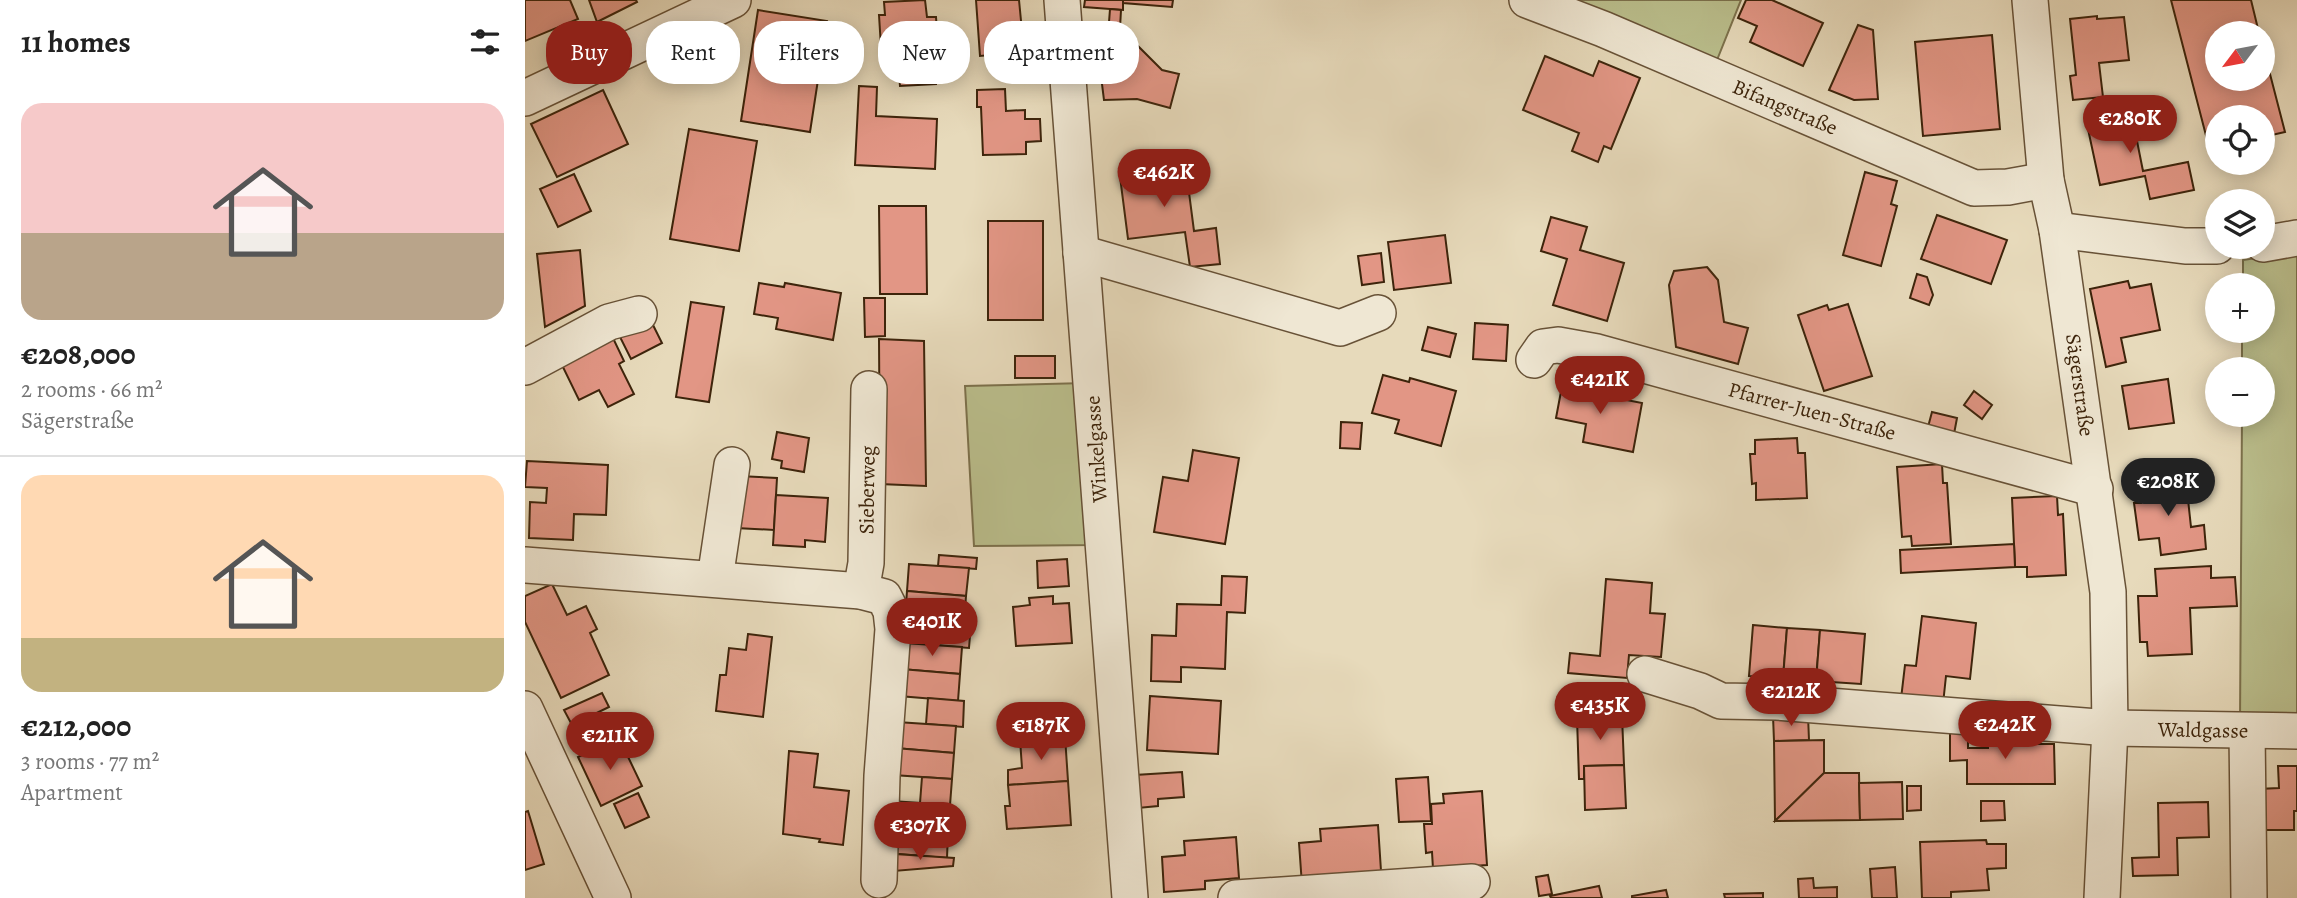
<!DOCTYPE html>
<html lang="en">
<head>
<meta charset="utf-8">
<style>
  :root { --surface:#fff; --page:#f2f2f2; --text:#222; --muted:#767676; --line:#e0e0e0; --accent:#8f2418 }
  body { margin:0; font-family:Alegreya,serif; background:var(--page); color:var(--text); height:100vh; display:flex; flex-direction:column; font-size:26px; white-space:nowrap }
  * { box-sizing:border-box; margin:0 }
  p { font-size:23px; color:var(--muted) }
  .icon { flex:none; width:38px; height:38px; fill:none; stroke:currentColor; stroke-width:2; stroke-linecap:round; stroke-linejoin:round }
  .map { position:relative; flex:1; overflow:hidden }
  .panel { display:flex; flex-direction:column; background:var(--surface); width:525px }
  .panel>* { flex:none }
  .guide { position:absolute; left:21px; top:21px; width:665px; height:63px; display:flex; gap:14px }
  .needle { width:46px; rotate:238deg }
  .tools { position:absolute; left:1680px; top:21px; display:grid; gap:14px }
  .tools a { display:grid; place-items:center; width:70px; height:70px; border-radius:50%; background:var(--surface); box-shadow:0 4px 18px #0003; font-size:35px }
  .price { position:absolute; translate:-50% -60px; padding:0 16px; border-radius:24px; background:var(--accent); color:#fff; font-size:23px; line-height:46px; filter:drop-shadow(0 2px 4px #0008) }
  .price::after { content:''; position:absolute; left:50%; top:42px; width:21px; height:16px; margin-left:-10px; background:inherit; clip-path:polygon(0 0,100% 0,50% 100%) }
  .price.selected { background:#222; color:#fff }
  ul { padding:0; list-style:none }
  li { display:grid; align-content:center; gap:14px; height:371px; padding:0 21px }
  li+li { border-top:2px solid var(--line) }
  li span { display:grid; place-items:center; height:217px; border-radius:21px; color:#555 }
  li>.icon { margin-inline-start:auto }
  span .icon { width:126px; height:126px; fill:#fffc; stroke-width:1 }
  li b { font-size:30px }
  h2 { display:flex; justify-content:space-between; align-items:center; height:84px; padding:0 21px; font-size:30px }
  .tag { padding:0 24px; border-radius:28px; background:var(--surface); box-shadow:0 4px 18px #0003; font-size:24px; line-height:63px }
  .tag.selected { background:var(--accent); color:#fff }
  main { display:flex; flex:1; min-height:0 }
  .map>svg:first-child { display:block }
  .green { fill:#babe8c; stroke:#7c714c; stroke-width:2 }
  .building { fill:#e29685; stroke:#3d240b; stroke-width:2 }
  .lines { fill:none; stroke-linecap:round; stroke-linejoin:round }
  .minor-casing { stroke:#685237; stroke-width:38 }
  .minor { stroke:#efe7d3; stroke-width:35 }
  .labels { text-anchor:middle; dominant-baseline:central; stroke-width:5; stroke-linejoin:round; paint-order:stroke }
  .street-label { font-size:21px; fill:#3d240b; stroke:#efe7d3 }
</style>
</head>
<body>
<main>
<section class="panel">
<h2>11 homes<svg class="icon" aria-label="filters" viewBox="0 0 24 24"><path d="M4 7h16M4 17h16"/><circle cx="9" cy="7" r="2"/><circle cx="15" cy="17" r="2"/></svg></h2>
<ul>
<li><span style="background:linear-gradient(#f6c9c9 60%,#b9a48a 0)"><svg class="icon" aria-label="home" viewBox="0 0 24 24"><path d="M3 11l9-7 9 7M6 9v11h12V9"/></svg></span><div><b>€208,000</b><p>2 rooms · 66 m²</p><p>Sägerstraße</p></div></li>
<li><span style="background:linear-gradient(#ffd9b3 75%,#c2b280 0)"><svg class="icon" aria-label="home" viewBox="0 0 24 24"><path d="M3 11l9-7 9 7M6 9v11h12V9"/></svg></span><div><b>€212,000</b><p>3 rooms · 77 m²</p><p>Apartment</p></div></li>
</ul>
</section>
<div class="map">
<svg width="1772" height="898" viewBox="0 0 1772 898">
  <rect width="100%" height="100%" fill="#e7dabb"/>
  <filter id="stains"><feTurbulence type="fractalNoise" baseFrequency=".00286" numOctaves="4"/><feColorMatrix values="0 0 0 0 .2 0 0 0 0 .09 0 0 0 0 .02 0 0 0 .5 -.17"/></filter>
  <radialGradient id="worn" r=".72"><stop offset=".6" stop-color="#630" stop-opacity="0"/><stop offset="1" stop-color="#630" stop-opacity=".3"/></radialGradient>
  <g class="green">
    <path d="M1031,0H1216L1190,65Z"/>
    <path d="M1772,252V720L1715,721L1717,415H1738V369H1717V331H1738V285H1718V260Z"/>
    <path d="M561,383L570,545L449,546L440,386Z"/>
  </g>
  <g class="building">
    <path d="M0,0H45L53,19L0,41Z"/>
    <path d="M64,0H111L112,2L72,22Z"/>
    <path d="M400,0L402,17H411L413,46H409L411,84L375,86L373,62L357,63L354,15H360L359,2Z"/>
    <path d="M451,0H494L499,52L455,56Z"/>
    <path d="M560,0H598V10L559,7Z"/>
    <path d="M598,0H648L647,7L598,3Z"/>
    <path d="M1221,0H1247L1298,23L1278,66L1225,42L1232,26L1213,18Z"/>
    <path d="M1646,0H1726L1734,33H1692V79H1738V47L1760,132L1738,137V117H1692V149L1685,151Z"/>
    <path d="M585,9L596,10L595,28L637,70L654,74L645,108L612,99L579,100L573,52L582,49Z"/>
    <path d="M233,10L302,21L285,132L216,121Z"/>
    <path d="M1572,16V19L1599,17L1604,60L1574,63L1578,97L1548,100L1545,76L1551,75L1545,19Z"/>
    <path d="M1333,25L1348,30L1353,99L1329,100L1304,90Z"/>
    <path d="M1467,35L1475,129L1398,136L1390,42Z"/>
    <path d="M1020,56L1068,76L1074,61L1115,78L1086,149L1079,146L1073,162L1047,151L1054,133L998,110Z"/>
    <path d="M334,86L352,87L351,116L412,119L410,169L330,165Z"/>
    <path d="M480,89L481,111L500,110V119H515L516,141L501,142V154L458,155L456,107H452V90Z"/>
    <path d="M78,90L103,144L32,177L6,124Z"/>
    <path d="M1605,106L1618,171L1663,162L1669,190L1625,199L1620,176L1575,185L1560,115Z"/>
    <path d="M164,129L232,141L214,251L145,239Z"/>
    <path d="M632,154L633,164L642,163L644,179L662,177L669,231L691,228L695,264L665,267L660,232L603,239L594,169L612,167L610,157Z"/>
    <path d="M1340,172L1372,181L1366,204L1372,206L1356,266L1318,255Z"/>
    <path d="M49,174L66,211L33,227L15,189Z"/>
    <path d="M354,206H401L402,294H355Z"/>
    <path d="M1412,215L1482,240L1466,284L1396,259Z"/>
    <path d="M1026,217L1062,227L1055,250L1099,263L1082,321L1028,305L1042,259L1016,251Z"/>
    <rect x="463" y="221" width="55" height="99"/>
    <path d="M920,235L926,283L869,290L863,242Z"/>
    <path d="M55,250L60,306L20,327L12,254Z"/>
    <path d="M856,253L859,282L837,285L833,256Z"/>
    <path d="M1182,267L1193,280L1199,322L1223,328L1213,364L1151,347L1144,285L1149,271Z"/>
    <path d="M1392,274L1402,277L1408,295L1404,305L1385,298Z"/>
    <path d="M1603,281L1605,288L1626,284L1635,330L1596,338L1601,362L1581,367L1565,289Z"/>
    <path d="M234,283L259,287L260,283L316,293L308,340L251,329L253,318L229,314Z"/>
    <path d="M339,298H360V336L340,337Z"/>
    <path d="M166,302L199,307L184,402L151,397Z"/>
    <path d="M1323,304L1347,376L1299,391L1273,315L1302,305L1304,310Z"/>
    <path d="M125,319L137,343L106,359L94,335Z"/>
    <path d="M950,323L983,325L981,361L948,359Z"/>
    <path d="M903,327L931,334L925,357L897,350Z"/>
    <path d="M87,336L99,361L94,364L109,394L83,407L74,390L54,400L35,361Z"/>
    <path d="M354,339L399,341L401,486L355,484Z"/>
    <rect x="490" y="356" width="40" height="22"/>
    <path d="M858,375L884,382L885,378L931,391L916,446L870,433L874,420L847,413Z"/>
    <path d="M1643,379L1649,423L1604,429L1597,386Z"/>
    <path d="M1038,381L1078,388L1076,395L1117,403L1108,452L1058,442L1061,424L1031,418Z"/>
    <path d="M1449,391L1467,405L1457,419L1439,405Z"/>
    <path d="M1407,412L1432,418L1429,434L1403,427Z"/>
    <path d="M816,422L837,423L835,449L815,448Z"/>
    <path d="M252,432L284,438L279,472L256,468L257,461L247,459Z"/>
    <path d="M1272,438L1273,453H1280L1282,498L1231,500V483L1227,484L1225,454H1230V440Z"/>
    <path d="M668,450L714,458L700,544L629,532L638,477L663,481Z"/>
    <path d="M2,461L83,465L81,515L49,514L48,540L4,538L5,502L21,503L22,488L0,487Z"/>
    <path d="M1417,464L1418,483H1422L1426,544L1387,546L1386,536L1377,537L1372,467Z"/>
    <path d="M214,476L252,478L249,530L211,528Z"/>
    <path d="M1661,481L1666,527L1679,525L1681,549L1636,555L1634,538L1614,540L1609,503H1616L1614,486Z"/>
    <path d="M251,495L303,498L300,542L280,540V547L248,545Z"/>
    <path d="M1532,496L1533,515L1538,514L1541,575L1502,577V567H1490L1487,498Z"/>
    <path d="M1489,544L1490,567L1376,573L1375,550Z"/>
    <path d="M414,555L452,558L451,569L413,566Z"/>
    <path d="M542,559L544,586L513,588L512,561Z"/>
    <path d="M384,564L444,568L441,596L382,591Z"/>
    <path d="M1686,566V578L1710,577L1712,606L1665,608L1667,654L1623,656L1622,642H1615L1613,596H1632L1630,569Z"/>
    <path d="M697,576L722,577L720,613L702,612L700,669L656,667V682L626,681L627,635L651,636L652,604L696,605Z"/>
    <path d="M1081,579L1127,583L1125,613L1140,614L1136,657L1104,655L1102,678L1043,673L1045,653L1075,656Z"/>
    <path d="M27,584L42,615L61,606L72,629L65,633L84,675L36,698L0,622V596Z"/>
    <path d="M382,591L441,596L439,623L380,618Z"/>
    <path d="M528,596V604L544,603L547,643L491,646L488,607L505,605L504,598Z"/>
    <path d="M1397,616L1451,623L1445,679L1421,676L1418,704L1376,699L1380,665L1391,666Z"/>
    <path d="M409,620L446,623L444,648L407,645Z"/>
    <path d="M1228,625L1262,628L1258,678L1224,676Z"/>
    <path d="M1262,628L1295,630L1291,681L1258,678Z"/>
    <path d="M1295,630L1340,634L1336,684L1291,681Z"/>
    <path d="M223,634L247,637L238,717L191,711L195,675H201L204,648L221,650Z"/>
    <path d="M379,643L437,647L435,674L376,669Z"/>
    <path d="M376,669L435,674L433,701L374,696Z"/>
    <path d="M77,693L84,707L47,725L39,710Z"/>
    <path d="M625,696L696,701L693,754L622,750Z"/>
    <path d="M403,698L439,701L438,727L401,724Z"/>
    <path d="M1283,715L1284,740L1249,741L1248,716Z"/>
    <path d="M1097,716L1099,765L1059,766V779H1054L1052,718Z"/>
    <path d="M372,722L431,726L429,753L370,748Z"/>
    <path d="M1425,733H1443V748H1463V739H1505V744H1529L1530,784H1442V760L1425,761Z"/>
    <path d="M540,736L543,781L483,785V770L497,768L495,739Z"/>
    <path d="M94,738L117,786L76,806L53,757Z"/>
    <path d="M1299,740V773L1250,821L1249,741Z"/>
    <path d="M370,748L429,753L427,779L368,775Z"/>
    <path d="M264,751L293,754L289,787L324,791L318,845L294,842L295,839L258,834Z"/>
    <path d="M1099,765L1101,808L1060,810L1059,766Z"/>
    <path d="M1753,766H1772V811H1769V830H1734L1733,789L1754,788Z"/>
    <path d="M657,772L659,797L633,799V806L613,808L610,775Z"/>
    <path d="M1299,773H1334L1335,820L1250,821Z"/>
    <path d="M397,777L427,779L425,805L395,803Z"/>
    <path d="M903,777L906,821L874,822L871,779Z"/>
    <path d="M543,781L546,825L482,829L480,806H485L483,785Z"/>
    <path d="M1377,782L1378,819L1335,820L1334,783Z"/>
    <path d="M1382,786H1396V810L1382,811Z"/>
    <path d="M957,791L962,865L908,869L907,852L901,853L899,824H907L906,804L919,803L918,794Z"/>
    <path d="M113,793L124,817L100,828L89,804Z"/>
    <path d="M366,801L425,805L423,831L364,827Z"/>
    <path d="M1456,801H1479L1480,820L1456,821Z"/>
    <path d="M1683,802L1684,837L1652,838L1653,875L1608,876L1607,858L1634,857L1633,803Z"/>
    <path d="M3,811L19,864L0,870V812Z"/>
    <path d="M853,825L856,871L777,885L774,843L796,841L795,829Z"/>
    <path d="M364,827L423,831L422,858L362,853Z"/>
    <path d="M711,837L714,878L680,881V889L639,892L637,857L660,855L659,841Z"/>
    <path d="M1461,840L1462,844H1481V868L1462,869L1464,890L1426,892V898H1397L1395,842Z"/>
    <path d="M370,854L429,858L428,866L369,871Z"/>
    <path d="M1370,867L1372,898H1347L1345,869Z"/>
    <path d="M1023,875L1027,894L1014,896L1011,877Z"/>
    <path d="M1288,878L1289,888L1312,887V898H1274L1273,879Z"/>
    <path d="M1074,886L1077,898H1026L1025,896Z"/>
    <path d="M1141,890L1143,898H1107V896Z"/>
    <path d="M1238,893V898H1200L1199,894Z"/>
  </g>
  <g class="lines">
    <defs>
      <g id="minor">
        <path d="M537,0L605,898"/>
        <path d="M1002,0L1078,29L1449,188L1483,187L1521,180"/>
        <path d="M1505,0L1521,180L1532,230L1583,592L1585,728L1577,898"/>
        <path d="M0,98L208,0"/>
        <path d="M1532,230L1660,246H1692"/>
        <path d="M1738,244L1772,238"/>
        <path d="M556,253L815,328L853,313"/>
        <path d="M1009,360L1018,347L1033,345L1072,352L1570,489"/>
        <path d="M0,367L84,322L114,314"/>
        <path d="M0,565L336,591L359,597L366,611L368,629L357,776L354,880"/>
        <path d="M190,579L207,465"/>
        <path d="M336,591L341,563L344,389"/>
        <path d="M1120,674L1175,691L1196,701L1252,702L1585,728L1772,731"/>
        <path d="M0,709L88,898"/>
        <path d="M1722,731L1724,898"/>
        <path d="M711,898L947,882"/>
      </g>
    </defs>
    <use href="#minor" class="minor-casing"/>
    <use href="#minor" class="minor"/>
  </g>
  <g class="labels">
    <g class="street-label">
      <text transform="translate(1260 107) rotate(23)">Bifangstraße</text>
      <text transform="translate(1555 385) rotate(82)">Sägerstraße</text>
      <text transform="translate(1287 411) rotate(15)">Pfarrer-Juen-Straße</text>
      <text transform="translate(571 449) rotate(-94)">Winkelgasse</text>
      <text transform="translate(342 490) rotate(-89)">Sieberweg</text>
      <text transform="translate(1678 730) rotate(1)">Waldgasse</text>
    </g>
  </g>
  <rect width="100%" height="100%" filter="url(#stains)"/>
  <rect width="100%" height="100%" fill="url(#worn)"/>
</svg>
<div class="tools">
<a><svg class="needle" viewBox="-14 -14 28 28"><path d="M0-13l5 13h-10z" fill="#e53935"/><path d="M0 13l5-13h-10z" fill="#767676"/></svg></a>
<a><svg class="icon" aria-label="locate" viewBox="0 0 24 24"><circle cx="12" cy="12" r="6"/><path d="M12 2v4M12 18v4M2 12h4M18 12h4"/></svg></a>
<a><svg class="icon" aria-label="layers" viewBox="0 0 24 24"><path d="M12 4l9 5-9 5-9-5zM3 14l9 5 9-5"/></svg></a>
<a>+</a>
<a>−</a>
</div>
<b class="price" style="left:1605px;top:155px">€280K</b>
<b class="price" style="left:639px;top:209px">€462K</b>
<b class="price" style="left:1075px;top:416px">€421K</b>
<b class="price selected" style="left:1643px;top:518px">€208K</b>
<b class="price" style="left:407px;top:658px">€401K</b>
<b class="price" style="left:1266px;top:728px">€212K</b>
<b class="price" style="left:1075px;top:742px">€435K</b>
<b class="price" style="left:1480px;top:761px">€242K</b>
<b class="price" style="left:516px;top:762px">€187K</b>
<b class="price" style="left:85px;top:772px">€211K</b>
<b class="price" style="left:395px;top:862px">€307K</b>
<div class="guide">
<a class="tag selected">Buy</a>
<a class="tag">Rent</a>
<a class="tag">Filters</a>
<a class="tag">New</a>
<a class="tag">Apartment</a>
</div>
</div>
</main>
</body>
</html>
